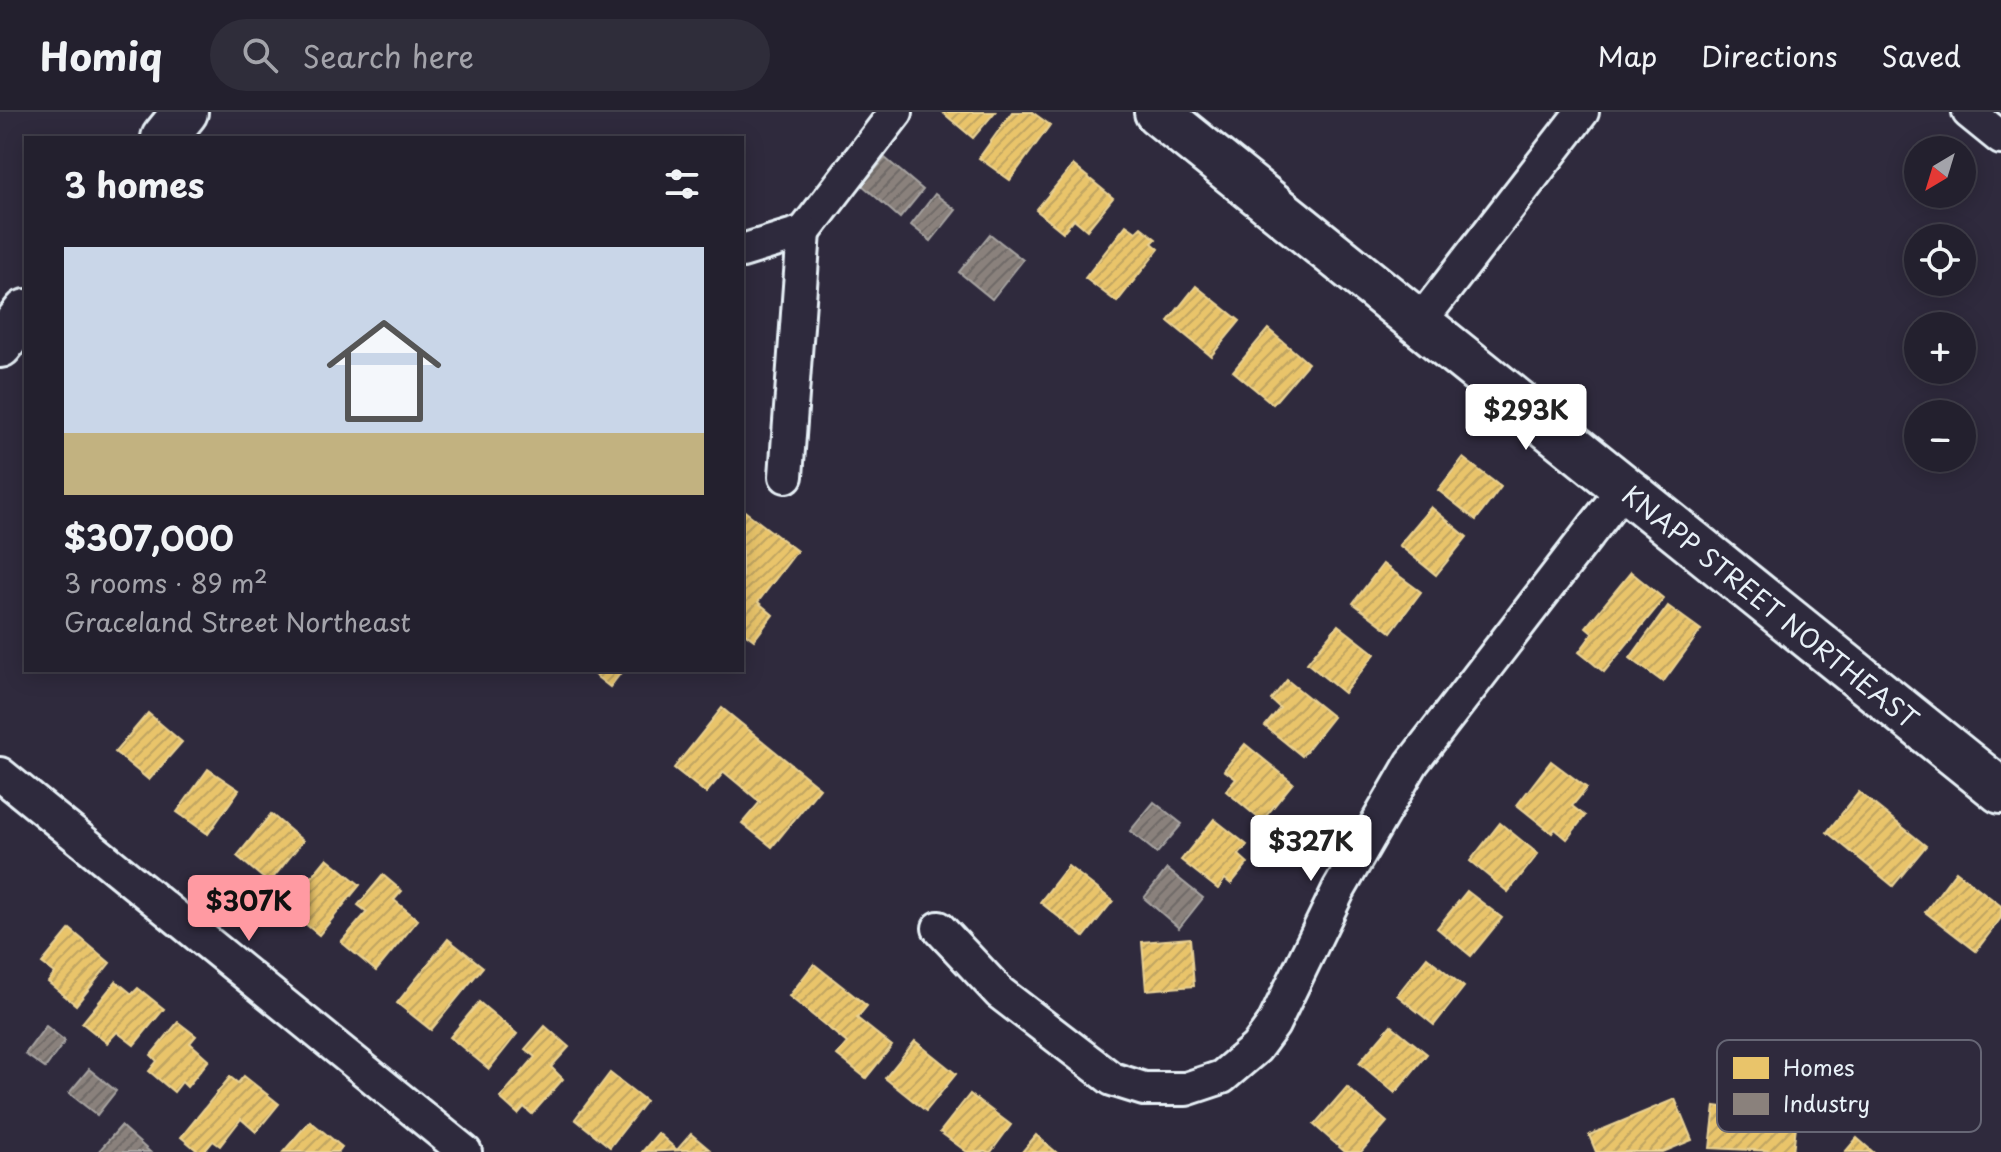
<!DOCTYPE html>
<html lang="en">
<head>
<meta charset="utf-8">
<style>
  :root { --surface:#23202e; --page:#2f2d3a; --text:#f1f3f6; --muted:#a3a3aa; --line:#403e4a; --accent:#ff9aa2 }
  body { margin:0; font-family:"Playpen Sans",sans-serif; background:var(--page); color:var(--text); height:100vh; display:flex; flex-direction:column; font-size:30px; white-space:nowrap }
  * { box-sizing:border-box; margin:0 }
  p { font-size:26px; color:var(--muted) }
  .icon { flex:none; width:44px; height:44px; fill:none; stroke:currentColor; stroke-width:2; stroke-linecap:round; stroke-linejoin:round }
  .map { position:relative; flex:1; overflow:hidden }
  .details { position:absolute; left:24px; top:24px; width:720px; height:536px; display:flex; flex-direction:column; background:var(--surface); border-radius:0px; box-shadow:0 4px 20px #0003,0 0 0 2px var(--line) }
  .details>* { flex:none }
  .needle { width:52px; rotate:218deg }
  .buttons { position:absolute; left:1904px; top:24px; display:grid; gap:16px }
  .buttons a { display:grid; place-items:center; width:72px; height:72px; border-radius:50%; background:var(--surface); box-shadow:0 4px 20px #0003,0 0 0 2px var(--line); font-size:40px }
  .price { position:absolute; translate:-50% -68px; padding:0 18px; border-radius:8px; background:#fff; color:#222; font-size:26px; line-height:52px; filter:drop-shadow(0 2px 4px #0008) }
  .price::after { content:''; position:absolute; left:50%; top:48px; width:24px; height:18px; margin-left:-12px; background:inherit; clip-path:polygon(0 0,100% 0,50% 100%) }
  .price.on { background:var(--accent); color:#111 }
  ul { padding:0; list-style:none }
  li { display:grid; align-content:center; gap:16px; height:424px; padding:0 40px }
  li span { display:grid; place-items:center; height:248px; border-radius:0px; color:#555 }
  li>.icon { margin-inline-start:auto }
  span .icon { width:144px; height:144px; fill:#fffc; stroke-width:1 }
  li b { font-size:34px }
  h2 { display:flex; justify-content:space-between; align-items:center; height:96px; padding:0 40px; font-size:34px }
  header { display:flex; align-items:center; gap:48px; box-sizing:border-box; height:112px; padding:0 40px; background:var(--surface); border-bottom:2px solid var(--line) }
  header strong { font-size:38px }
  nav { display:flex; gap:44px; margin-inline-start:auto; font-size:28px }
  .search { width:560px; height:72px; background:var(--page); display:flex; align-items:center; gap:20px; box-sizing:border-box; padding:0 28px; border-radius:44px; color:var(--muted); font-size:30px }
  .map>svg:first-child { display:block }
  .homes { fill:url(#homes-hatch); stroke:#e9d295; stroke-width:2 }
  .industry { fill:url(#industry-hatch); stroke:#a6a3a1; stroke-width:2 }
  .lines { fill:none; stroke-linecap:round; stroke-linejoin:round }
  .street-casing { stroke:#e8f1f8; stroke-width:38 }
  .secondary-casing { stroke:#e8f1f8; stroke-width:50 }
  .street { stroke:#2f2a3d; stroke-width:32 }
  .secondary { stroke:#2f2a3d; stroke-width:44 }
  .labels { text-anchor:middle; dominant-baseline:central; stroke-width:8; stroke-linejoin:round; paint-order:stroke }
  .street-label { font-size:26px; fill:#e8f1f8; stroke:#2f2a3d }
  .key { fill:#2f2a3d; stroke:#666675; stroke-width:2 }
  .key-label { font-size:22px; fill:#e8f1f8 }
</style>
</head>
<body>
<header>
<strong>Homiq</strong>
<div class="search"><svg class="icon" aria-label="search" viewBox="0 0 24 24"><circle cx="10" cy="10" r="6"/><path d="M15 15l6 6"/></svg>Search here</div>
<nav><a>Map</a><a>Directions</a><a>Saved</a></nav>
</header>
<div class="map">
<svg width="2001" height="1040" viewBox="0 0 2001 1040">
  <defs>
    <pattern id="homes-hatch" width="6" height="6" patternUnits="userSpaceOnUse" patternTransform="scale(2)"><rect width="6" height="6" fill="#e9c46a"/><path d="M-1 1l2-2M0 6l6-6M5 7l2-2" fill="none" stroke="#c0a562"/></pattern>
    <pattern id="industry-hatch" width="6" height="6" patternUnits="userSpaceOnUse" patternTransform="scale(2)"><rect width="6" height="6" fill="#8a817c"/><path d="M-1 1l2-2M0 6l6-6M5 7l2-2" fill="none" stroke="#6f6a68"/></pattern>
  </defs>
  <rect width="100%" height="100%" fill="#2f2a3d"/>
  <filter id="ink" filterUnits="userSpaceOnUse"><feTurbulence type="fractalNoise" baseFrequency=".0125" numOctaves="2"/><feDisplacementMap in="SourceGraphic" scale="16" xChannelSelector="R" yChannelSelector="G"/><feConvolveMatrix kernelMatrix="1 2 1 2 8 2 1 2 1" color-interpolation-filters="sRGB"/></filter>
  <g filter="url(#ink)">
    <g class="homes">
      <path d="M942,0H995L973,26Z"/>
      <path d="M1012,0H1032L1050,13L1010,68L979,46Z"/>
      <path d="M1073,53L1113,86L1087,118L1074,107L1063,120L1036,98Z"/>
      <path d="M1126,113L1136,120L1141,115L1156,127L1152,131L1159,137L1117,190L1085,166Z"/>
      <path d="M1196,174L1240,209L1211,244L1168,209Z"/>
      <path d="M1268,217L1308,251L1273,292L1233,259Z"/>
      <path d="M1463,346L1501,375L1476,408L1438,378Z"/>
      <path d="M1431,395L1467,425L1436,463L1399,433Z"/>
      <path d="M742,397L797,439L758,490L773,503L754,528L742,519Z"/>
      <path d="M1383,452L1421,480L1391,520L1353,491Z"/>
      <path d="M1631,460L1664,487L1604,560L1579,540L1593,521L1586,515Z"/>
      <path d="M1668,494L1701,518L1663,570L1630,546Z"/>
      <path d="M1338,513L1375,542L1344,581L1307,551Z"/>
      <path d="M588,558H623L610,575Z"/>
      <path d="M1287,568L1333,605L1302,644L1265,614L1280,596L1271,588Z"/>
      <path d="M722,596L820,676L772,735L742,711L760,690L724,660L706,681L674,656Z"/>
      <path d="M148,601L182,630L149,668L115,640Z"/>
      <path d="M1245,632L1293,671L1262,709L1226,679L1236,667L1224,658Z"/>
      <path d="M1551,649L1587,676L1572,694L1585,704L1567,727L1555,717L1552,721L1517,693Z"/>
      <path d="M208,657L239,678L208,722L177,700Z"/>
      <path d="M1859,680L1926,734L1893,774L1827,720Z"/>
      <path d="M271,702L303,729L269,771L237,744Z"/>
      <path d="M1214,707L1247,733L1239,743L1248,751L1231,772L1225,767L1218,777L1181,748Z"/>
      <path d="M1500,711L1538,742L1508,780L1470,749Z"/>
      <path d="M327,746L360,773L319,823L286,796Z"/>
      <path d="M1068,754L1113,789L1084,825L1040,790Z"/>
      <path d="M1956,759L2001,794V806L1976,839L1925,800Z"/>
      <path d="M383,763L402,779L394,788L418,808L376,859L341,830L367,800L358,793Z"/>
      <path d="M1467,779L1502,806L1471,844L1437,816Z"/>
      <path d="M70,817L110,851L76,893L48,870L55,861L42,851Z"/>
      <path d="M1190,826L1194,874L1146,878L1142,830Z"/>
      <path d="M448,827L483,855L431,918L397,891Z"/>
      <path d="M1427,845L1464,875L1434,913L1397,883Z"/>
      <path d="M814,852L867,894L857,906L892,934L866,966L837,943L847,931L789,884Z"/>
      <path d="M116,869L132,882L138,876L164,897L134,933L117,920L107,931L82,911Z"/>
      <path d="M479,890L517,922L489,957L450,925Z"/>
      <path d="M178,910L196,924L190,931L209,948L187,975L182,970L174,980L149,959L157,949L151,943Z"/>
      <path d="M1391,913L1427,942L1395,981L1359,951Z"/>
      <path d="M545,914L569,935L551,955L563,967L532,1002L524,995L518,1002L500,986L535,945L525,937Z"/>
      <path d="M915,929L956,962L926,999L885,966Z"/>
      <path d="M610,961L646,989L610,1035L575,1007Z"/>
      <path d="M244,964L279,992L256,1020L241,1007L220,1034L213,1029L204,1040H199L181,1025L230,965L238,971Z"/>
      <path d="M1347,975L1387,1010L1361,1040H1345L1314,1013Z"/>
      <path d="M970,982L1011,1013L991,1040H967L940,1020Z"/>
      <path d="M1675,987L1692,1028L1663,1040H1596L1589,1023Z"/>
      <path d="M1715,994L1797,1005L1793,1040L1710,1036Z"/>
      <path d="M310,1009L342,1035L338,1040H283Z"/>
      <path d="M658,1021L677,1038L691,1022L709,1037L642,1040Z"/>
      <path d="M1036,1023L1056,1040H1022Z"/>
      <path d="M1857,1026L1873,1040H1845Z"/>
    </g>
    <g class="industry">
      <path d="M885,46L923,78L900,106L862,73Z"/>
      <path d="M935,82L956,98L931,129L911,113Z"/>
      <path d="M990,122L1023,148L992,187L959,160Z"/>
      <path d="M1154,690L1182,712L1157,741L1130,719Z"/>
      <path d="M1167,757L1203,786L1179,816L1144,786Z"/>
      <path d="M46,914L65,929L45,956L25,942Z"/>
      <path d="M89,957L116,979L97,1003L69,981Z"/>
      <path d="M121,1014L150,1040H98Z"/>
    </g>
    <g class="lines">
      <defs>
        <g id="street">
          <path d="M1969,0L2001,26"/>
          <path d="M804,120L896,0"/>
          <path d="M742,139L804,120"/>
          <path d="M1419,211L1582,0"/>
          <path d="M786,364L804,120"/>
          <path d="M0,662L465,1040"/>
          <path d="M939,816L1000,881L1112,967L1144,977H1186L1222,965L1256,936L1273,913L1339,777L1412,651L1624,376"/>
        </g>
        <g id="secondary">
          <path id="s1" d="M1157,0L2001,679"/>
          <path d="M164,26L185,0"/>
          <path d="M0,233L26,200"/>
        </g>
      </defs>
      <use href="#street" class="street-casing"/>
      <use href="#secondary" class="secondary-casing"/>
      <use href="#street" class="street"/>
      <use href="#secondary" class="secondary"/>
    </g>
  </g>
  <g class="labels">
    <g class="street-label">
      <text stroke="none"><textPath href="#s1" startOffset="788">KNAPP STREET NORTHEAST</textPath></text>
    </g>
  </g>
  <rect x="1717" y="928" width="264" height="92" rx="12" class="key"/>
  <rect x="1733" y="945" width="36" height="22" fill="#e9c46a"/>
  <rect x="1733" y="981" width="36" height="22" fill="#8a817c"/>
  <g class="key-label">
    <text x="1783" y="964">Homes</text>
    <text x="1783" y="1000">Industry</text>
  </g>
</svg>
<div class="buttons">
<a><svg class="needle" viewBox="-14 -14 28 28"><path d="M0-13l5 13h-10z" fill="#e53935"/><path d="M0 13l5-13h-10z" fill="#a3a3aa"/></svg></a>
<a><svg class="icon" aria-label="locate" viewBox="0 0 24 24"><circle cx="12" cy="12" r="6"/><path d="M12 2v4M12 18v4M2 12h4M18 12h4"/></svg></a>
<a>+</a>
<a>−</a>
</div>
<b class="price" style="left:1526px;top:340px">$293K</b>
<b class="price" style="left:1311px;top:771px">$327K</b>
<b class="price on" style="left:249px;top:831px">$307K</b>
<section class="details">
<h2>3 homes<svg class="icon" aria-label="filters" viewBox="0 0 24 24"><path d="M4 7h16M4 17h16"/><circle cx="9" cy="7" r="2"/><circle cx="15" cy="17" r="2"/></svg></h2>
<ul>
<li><span style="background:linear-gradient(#c9d6e8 75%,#c2b280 0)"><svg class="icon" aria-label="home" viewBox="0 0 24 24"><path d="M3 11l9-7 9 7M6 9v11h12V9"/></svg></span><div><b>$307,000</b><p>3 rooms · 89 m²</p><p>Graceland Street Northeast</p></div></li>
</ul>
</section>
</div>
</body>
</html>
